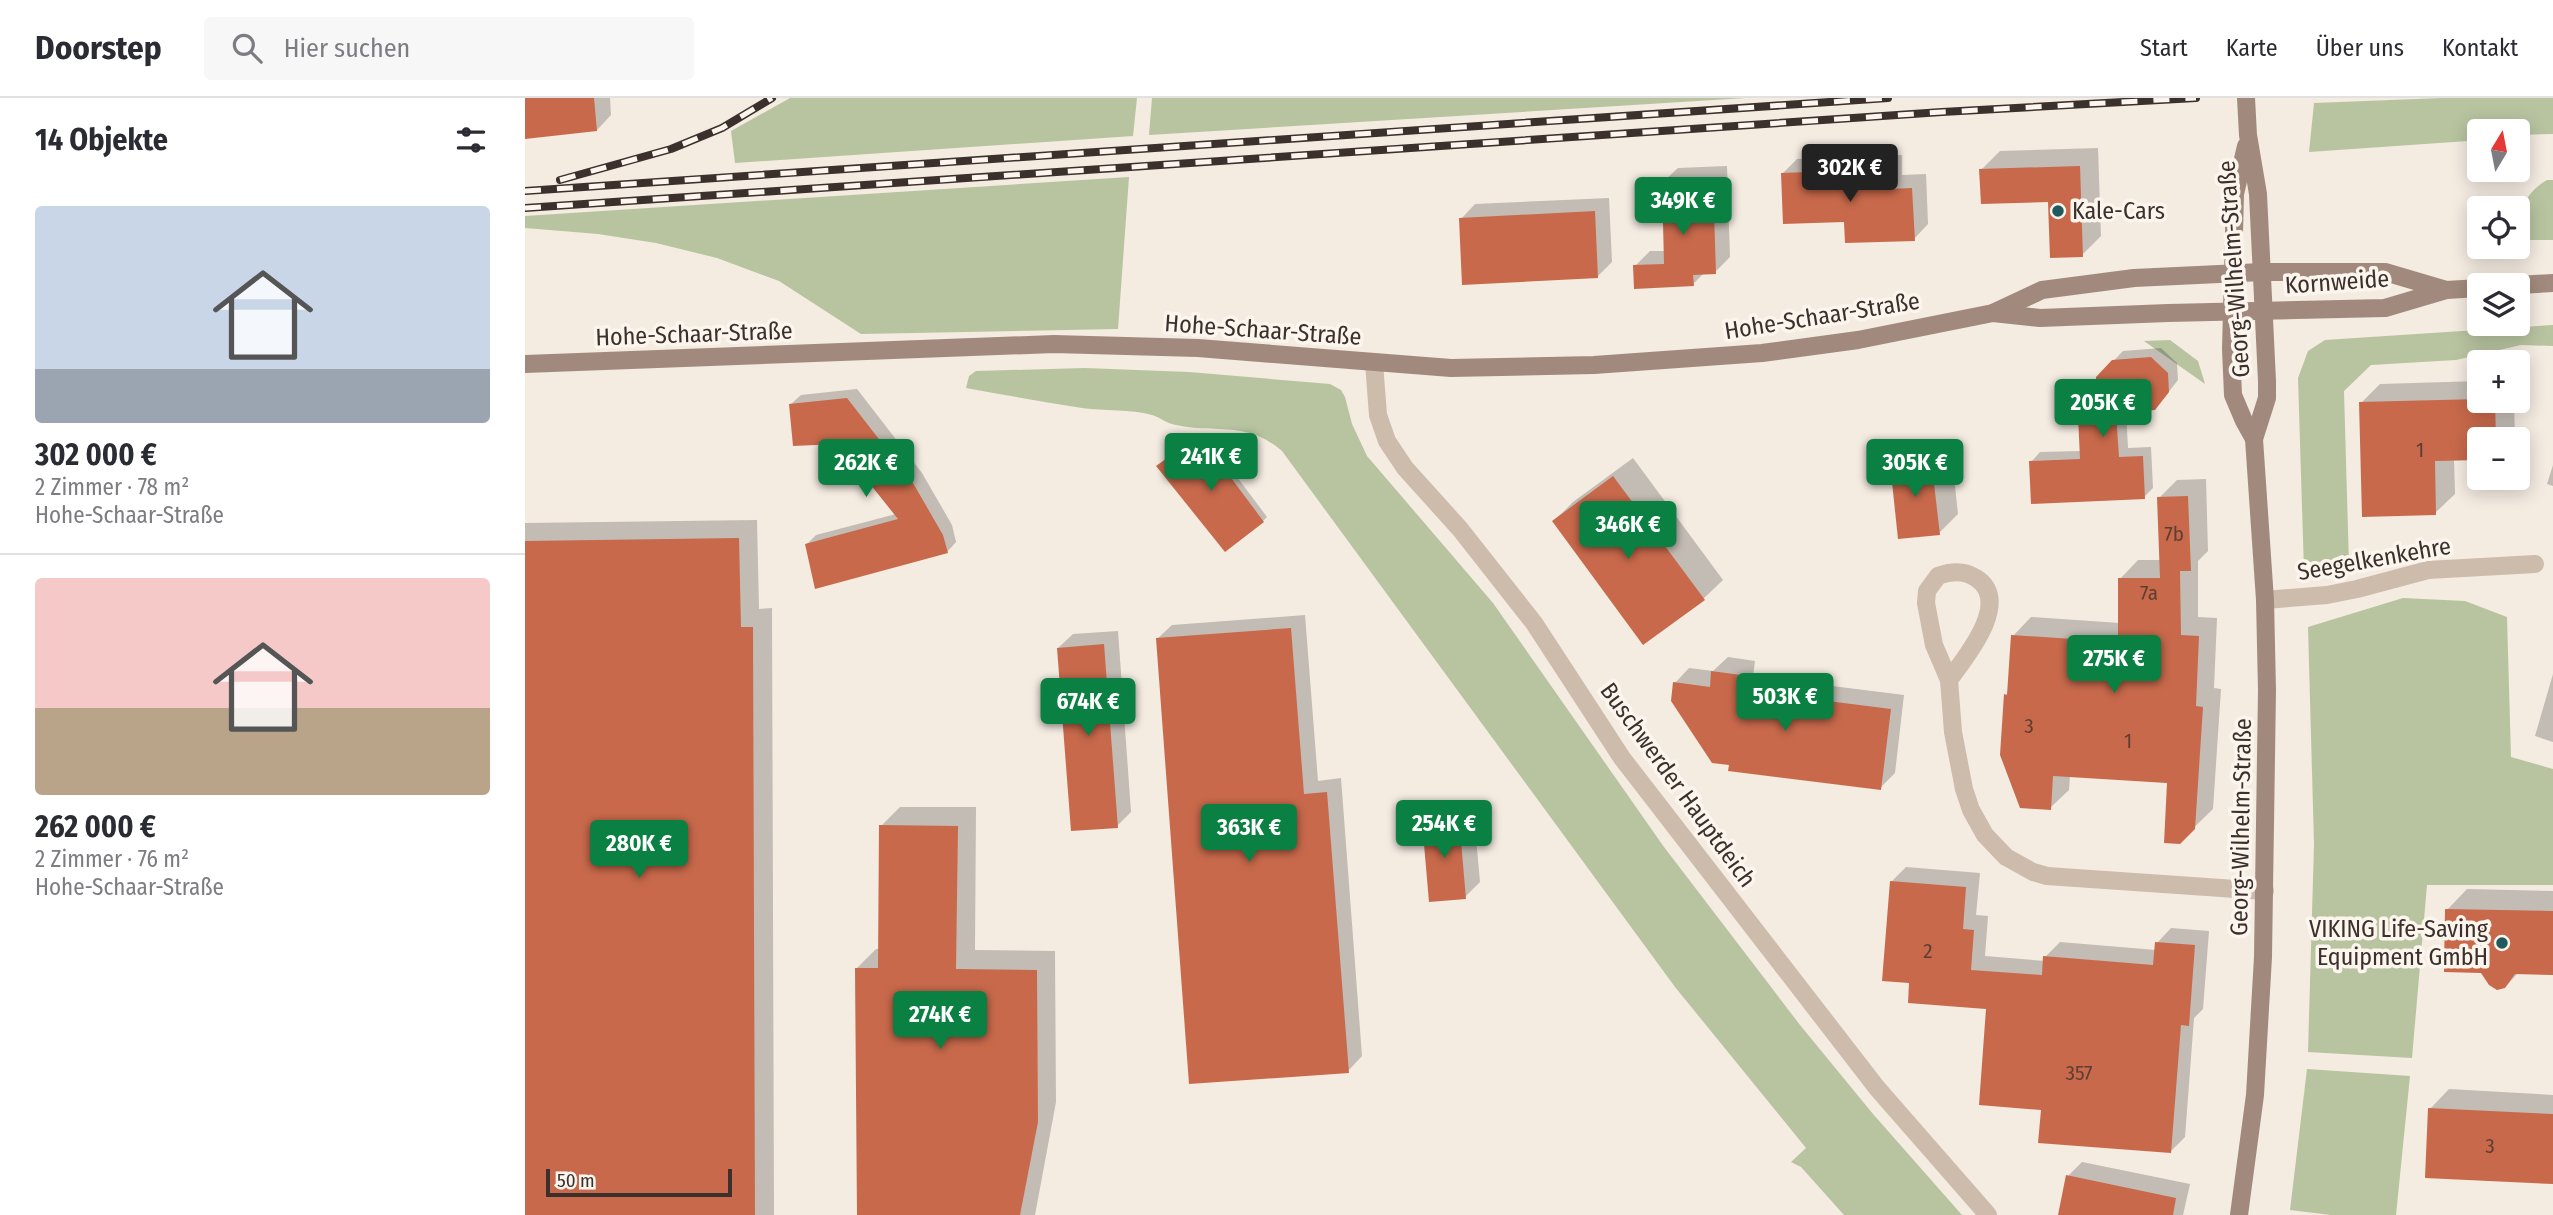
<!DOCTYPE html>
<html lang="de">
<head>
<meta charset="utf-8">
<style>
  :root { --surface:#fff; --page:#f7f7f7; --text:#2b2b33; --muted:#7c7c81; --line:#e1e1e2; --accent:#0b8043 }
  body { margin:0; font-family:"Fira Sans Condensed",sans-serif; background:var(--page); color:var(--text); height:100vh; display:flex; flex-direction:column; font-size:26px; white-space:nowrap }
  * { box-sizing:border-box; margin:0 }
  p { font-size:23px; color:var(--muted) }
  .icon { flex:none; width:38px; height:38px; fill:none; stroke:currentColor; stroke-width:2; stroke-linecap:round; stroke-linejoin:round }
  .map { position:relative; flex:1; overflow:hidden }
  .sheet { display:flex; flex-direction:column; background:var(--surface); width:525px }
  .sheet>* { flex:none }
  .needle { width:46px; rotate:10deg }
  .tools { position:absolute; left:1942px; top:21px; display:grid; gap:14px }
  .tools a { display:grid; place-items:center; width:63px; height:63px; border-radius:7px; background:var(--surface); box-shadow:0 4px 18px #0003; font-size:35px }
  .scale { position:absolute; left:21px; bottom:18px; width:186px; box-sizing:border-box; padding-left:7px; border:4px solid #3b302b; border-top:0; font-size:19px; line-height:24px; white-space:nowrap; color:#3b302b; -webkit-text-stroke:5px #fbf5ee; paint-order:stroke }
  .price { position:absolute; translate:-50% -60px; padding:0 16px; border-radius:7px; background:var(--accent); color:#fff; font-size:23px; line-height:46px; filter:drop-shadow(0 2px 4px #0008) }
  .price::after { content:''; position:absolute; left:50%; top:42px; width:21px; height:16px; margin-left:-10px; background:inherit; clip-path:polygon(0 0,100% 0,50% 100%) }
  .price.active { background:#222; color:#fff }
  ul { padding:0; list-style:none }
  li { display:grid; align-content:center; gap:14px; height:371px; padding:0 35px }
  li+li { border-top:2px solid var(--line) }
  li span { display:grid; place-items:center; height:217px; border-radius:7px; color:#555 }
  li>.icon { margin-inline-start:auto }
  span .icon { width:126px; height:126px; fill:#fffc; stroke-width:1 }
  li b { font-size:30px }
  h2 { display:flex; justify-content:space-between; align-items:center; height:84px; padding:0 35px; font-size:30px }
  header { display:flex; align-items:center; gap:42px; box-sizing:border-box; height:98px; padding:0 35px; background:var(--surface); border-bottom:2px solid var(--line) }
  header strong { font-size:33px }
  nav { display:flex; gap:38px; margin-inline-start:auto; font-size:24px }
  .search { width:490px; height:63px; background:var(--page); display:flex; align-items:center; gap:18px; box-sizing:border-box; padding:0 24px; border-radius:7px; color:var(--muted); font-size:26px }
  main { display:flex; flex:1; min-height:0 }
  .map>svg:first-child { display:block }
  .green { fill:#b8c4a0 }
  .shadow { fill:#0003; fill-rule:evenodd }
  .building { fill:#c8694b }
  .lines { fill:none; stroke-linecap:round; stroke-linejoin:round }
  .street { stroke:#cdbbac; stroke-width:18 }
  .secondary { stroke:#a18a7d; stroke-width:18 }
  .rail-casing { stroke:#3b302b; stroke-width:8 }
  .rail { stroke:#fbf5ee; stroke-width:5; stroke-dasharray:16; stroke-linecap:butt }
  .poi-dot { fill:#1f5a5e; stroke:#fbf5ee; stroke-width:2.5 }
  .labels { text-anchor:middle; dominant-baseline:central; stroke-width:7; stroke-linejoin:round; paint-order:stroke }
  .number-label { font-size:21px; fill:#5e3e33 }
  .poi-label { font-size:24px; fill:#3b302b; stroke:#fbf5ee; text-anchor:start }
  .street-label { font-size:24px; fill:#3b302b; stroke:#fbf5ee }
</style>
</head>
<body>
<header>
<strong>Doorstep</strong>
<div class="search"><svg class="icon" aria-label="search" viewBox="0 0 24 24"><circle cx="10" cy="10" r="6"/><path d="M15 15l6 6"/></svg>Hier suchen</div>
<nav><a>Start</a><a>Karte</a><a>Über uns</a><a>Kontakt</a></nav>
</header>
<main>
<section class="sheet">
<h2>14 Objekte<svg class="icon" aria-label="filters" viewBox="0 0 24 24"><path d="M4 7h16M4 17h16"/><circle cx="9" cy="7" r="2"/><circle cx="15" cy="17" r="2"/></svg></h2>
<ul>
<li><span style="background:linear-gradient(#c9d6e8 75%,#9aa5b1 0)"><svg class="icon" aria-label="home" viewBox="0 0 24 24"><path d="M3 11l9-7 9 7M6 9v11h12V9"/></svg></span><div><b>302 000 €</b><p>2 Zimmer · 78 m²</p><p>Hohe-Schaar-Straße</p></div></li>
<li><span style="background:linear-gradient(#f6c9c9 60%,#b9a48a 0)"><svg class="icon" aria-label="home" viewBox="0 0 24 24"><path d="M3 11l9-7 9 7M6 9v11h12V9"/></svg></span><div><b>262 000 €</b><p>2 Zimmer · 76 m²</p><p>Hohe-Schaar-Straße</p></div></li>
</ul>
</section>
<div class="map">
<svg width="2028" height="1117" viewBox="0 0 2028 1117">
  <rect width="100%" height="100%" fill="#f4ebe1"/>
  <g class="green">
    <path d="M265,0H612L608,38L210,65L206,33Z"/>
    <path d="M627,0H1221L624,37Z"/>
    <path d="M1917,0H2028V36L1993,37V33H1955V41L1943,43L1784,54L1789,5Z"/>
    <path d="M604,79L593,231L336,236L254,183L192,160L131,145L73,136L0,130V118Z"/>
    <path d="M2022,82H2028V142H1993C1993,115 1998,96 2022,82Z"/>
    <path d="M2028,227V248L1996,247L1931,262L1846,267L1819,293L1824,467L1801,476L1779,473L1773,280L1783,253L1800,242Z"/>
    <path d="M1645,242L1673,263L1680,286L1619,243Z"/>
    <path d="M560,270L664,274L781,284L805,286L816,292L820,299L827,326L842,358L968,505L1139,749L1275,927L1348,1016L1437,1117H1319L1276,1069L1266,1064L1281,1050L1150,889L757,353C721,322 692,336 651,327C642,326 635,319 627,317C605,311 580,313 557,310C519,304 480,297 441,290L444,278L451,273Z"/>
    <path d="M1878,500L1940,503L1982,519L1986,659L2028,671V787H1902L1887,960L1783,954L1789,746L1783,529Z"/>
    <path d="M1782,971L1885,978L1871,1117H1806L1765,1112Z"/>
  </g>
  <g class="shadow">
    <path d="M0,0H85L86,17L72,32L0,39Z"/>
    <path d="M1573,50L1576,138L1557,157L1525,102L1456,72L1475,53Z"/>
    <path d="M1377,57V77L1401,76L1403,126L1389,141L1321,123L1258,75L1272,61Z"/>
    <path d="M1202,68L1205,159L1190,174H1180L1168,186L1110,168L1125,153H1141L1138,84L1153,70Z"/>
    <path d="M1084,100L1087,164L1073,178L936,121L950,106Z"/>
    <path d="M1636,250L1652,265L1653,282L1639,300L1601,312L1603,350L1626,349L1628,390L1619,399L1506,364L1515,354L1556,353L1554,296L1563,286H1573L1572,280L1598,253ZM1580,292L1561,297V293Z"/>
    <path d="M1955,283V303H1989L1990,341H1955L1929,361L1930,396L1910,415L1836,305L1855,286Z"/>
    <path d="M332,291L397,375L427,427L431,444L422,454L281,447L291,437L371,416L314,344L266,306L276,297Z"/>
    <path d="M679,335L742,419L738,423L638,364Z"/>
    <path d="M1425,342L1433,416L1414,435L1367,365L1386,346Z"/>
    <path d="M1108,360L1198,482L1178,501L1029,423L1048,404Z"/>
    <path d="M2028,367V388L2022,386Z"/>
    <path d="M1681,381L1683,453L1673,463V519L1692,520L1689,590L1696,591L1688,711L1654,744L1644,684L1545,677L1544,692L1525,710L1481,597L1484,593L1488,538L1506,519L1595,525V481L1613,462H1636L1634,400L1652,382Z"/>
    <path d="M232,422L234,511L247,510L249,1117H0V425Z"/>
    <path d="M780,517L793,683L816,680L837,958L823,973L632,541L647,527Z"/>
    <path d="M593,533L606,714L592,728L533,550L548,536Z"/>
    <path d="M1203,559L1230,563L1228,578L1379,597L1370,675L1355,690L1206,665L1150,585L1164,570L1188,573Z"/>
    <path d="M2028,576V644L2010,638Z"/>
    <path d="M948,707L955,784L940,799L899,724L913,709Z"/>
    <path d="M375,709H451L450,852L530,853L531,1004L510,1117H333L332,870L351,851H355L356,728Z"/>
    <path d="M1381,769L1455,775L1451,817L1463,818L1460,858L1520,863V859L1535,844L1631,852L1632,845L1646,830L1684,833L1678,911L1669,920L1660,1039L1645,1054L1463,910L1386,884L1366,784Z"/>
    <path d="M1942,791L2028,793V875L1994,874L1980,889L1922,812Z"/>
    <path d="M1924,991L2028,997V1085L1905,1011Z"/>
    <path d="M1557,1064L1665,1086L1658,1117H1535L1543,1078Z"/>
  </g>
  <g class="building">
    <path d="M0,0H69L72,33L0,41Z"/>
    <path d="M1555,68L1558,159L1525,160L1523,104L1456,106L1454,71Z"/>
    <path d="M1363,71L1364,91L1387,90L1390,143L1320,145L1319,124L1258,126L1256,75Z"/>
    <path d="M1188,82L1191,176L1168,177L1169,188L1109,191L1108,167L1139,166L1137,83Z"/>
    <path d="M1070,113L1073,180L937,187L934,120Z"/>
    <path d="M1626,259L1643,275L1644,294L1630,312L1591,315L1594,359L1618,358L1620,401L1506,406L1504,363L1555,361L1552,295L1571,294V279L1587,262Z"/>
    <path d="M322,300L388,385L418,437L423,455L290,491L280,446L373,421L313,346L268,348L264,306Z"/>
    <path d="M1955,301L1970,303L1971,341H1955V362L1910,363L1911,417L1837,419L1834,304Z"/>
    <path d="M674,337L739,424L700,454L631,368Z"/>
    <path d="M1406,360L1415,437L1373,441L1365,365Z"/>
    <path d="M1088,378L1180,502L1118,547L1027,423Z"/>
    <path d="M1663,398L1666,473H1655L1656,537L1674,538L1671,608L1678,609L1670,731L1655,746L1639,745L1642,685L1528,678L1526,712L1495,710L1475,657L1479,596L1482,597L1486,537L1593,544V480H1635L1632,399Z"/>
    <path d="M214,440L216,529H228L230,1117H0V443Z"/>
    <path d="M766,530L779,696L802,694L824,975L664,986L631,540Z"/>
    <path d="M579,546L593,730L546,733L532,550Z"/>
    <path d="M1186,573L1216,577L1215,592L1366,611L1356,692L1203,673L1204,667L1187,665L1146,603L1148,584L1185,589Z"/>
    <path d="M934,720L941,801L904,804L897,723Z"/>
    <path d="M354,727L433,728L431,871L512,872L513,1024L495,1117H332L330,870H353Z"/>
    <path d="M1365,783L1441,789L1438,831L1449,832L1446,872L1517,877L1518,858L1628,867L1630,844L1670,847L1664,928L1656,927L1646,1055L1513,1045L1516,1012L1454,1007L1461,911L1383,905L1384,885L1357,883Z"/>
    <path d="M1920,811L2028,813V877L1990,876L1980,890L1972,892L1964,887L1956,875L1919,874Z"/>
    <path d="M1903,1010L2028,1016V1086L1900,1080Z"/>
    <path d="M1541,1077L1651,1100L1648,1117H1533Z"/>
  </g>
  <g class="lines">
    <g class="street">
      <path d="M849,265L853,317L862,343L880,370L935,431L1009,525L1097,660L1352,990L1463,1117"/>
      <path d="M1740,502L1802,497L1832,491L1903,472L2010,466"/>
      <path d="M1424,582C1440,560 1488,503 1451,480C1439,472 1426,473 1413,478L1402,493L1401,505L1409,547L1424,582L1428,634L1439,691L1446,712L1460,737L1481,759L1508,774L1522,778L1740,793"/>
    </g>
    <g class="secondary">
      <path d="M1721,48L1710,96L1706,251L1708,297L1719,323L1729,341"/>
      <path d="M1993,187L2028,185"/>
      <path d="M1468,215L1515,220L1643,215L1860,210L1921,192L1955,190"/>
      <path d="M0,266L529,246L673,250L926,270L1069,267L1237,255L1333,242L1468,215L1517,192L1609,180L1737,174H1860L1921,192"/>
      <path d="M1714,1117L1730,997L1738,859L1742,592L1740,502L1729,341L1742,300V283L1733,96L1723,37L1721,0"/>
    </g>
    <defs>
      <g id="rail">
        <path d="M35,82L146,51L197,30L247,0"/>
        <path d="M0,93L1363,0"/>
        <path d="M0,110L1417,14L1671,0"/>
      </g>
    </defs>
    <use href="#rail" class="rail-casing"/>
    <use href="#rail" class="rail"/>
  </g>
  <g class="poi-dot">
    <circle cx="1533" cy="113" r="7"/>
    <circle cx="1977" cy="845" r="7"/>
  </g>
  <g class="labels">
    <g class="number-label">
      <text x="1895" y="352">1</text>
      <text x="1649" y="436">7b</text>
      <text x="1624" y="495">7a</text>
      <text x="1504" y="628">3</text>
      <text x="1603" y="643">1</text>
      <text x="1403" y="853">2</text>
      <text x="1554" y="975">357</text>
      <text x="1965" y="1048">3</text>
    </g>
    <g class="poi-label">
      <text x="1547" y="113">Kale-Cars</text>
      <text x="1963" y="831" text-anchor="end">VIKING Life-Saving<tspan x="1963" dy="28">Equipment GmbH</tspan></text>
    </g>
    <g class="street-label">
      <text transform="translate(1709 171) rotate(-94)">Georg-Wilhelm-Straße</text>
      <text transform="translate(1812 184) rotate(-4)">Kornweide</text>
      <text transform="translate(1297 218) rotate(-9)">Hohe-Schaar-Straße</text>
      <text transform="translate(738 232) rotate(4)">Hohe-Schaar-Straße</text>
      <text transform="translate(169 236) rotate(-2)">Hohe-Schaar-Straße</text>
      <text transform="translate(1849 461) rotate(-10)">Seegelkenkehre</text>
      <text transform="translate(1153 687) rotate(54)">Buschwerder Hauptdeich</text>
      <text transform="translate(1716 729) rotate(-89)">Georg-Wilhelm-Straße</text>
    </g>
  </g>
</svg>
<div class="tools">
<a><svg class="needle" viewBox="-14 -14 28 28"><path d="M0-13l5 13h-10z" fill="#e53935"/><path d="M0 13l5-13h-10z" fill="#7c7c81"/></svg></a>
<a><svg class="icon" aria-label="locate" viewBox="0 0 24 24"><circle cx="12" cy="12" r="6"/><path d="M12 2v4M12 18v4M2 12h4M18 12h4"/></svg></a>
<a><svg class="icon" aria-label="layers" viewBox="0 0 24 24"><path d="M12 4l9 5-9 5-9-5zM3 14l9 5 9-5"/></svg></a>
<a>+</a>
<a>−</a>
</div>
<div class="scale">50 m</div>
<b class="price active" style="left:1325px;top:106px">302K €</b>
<b class="price" style="left:1158px;top:139px">349K €</b>
<b class="price" style="left:1578px;top:341px">205K €</b>
<b class="price" style="left:686px;top:395px">241K €</b>
<b class="price" style="left:341px;top:401px">262K €</b>
<b class="price" style="left:1390px;top:401px">305K €</b>
<b class="price" style="left:1103px;top:463px">346K €</b>
<b class="price" style="left:1589px;top:597px">275K €</b>
<b class="price" style="left:1260px;top:635px">503K €</b>
<b class="price" style="left:563px;top:640px">674K €</b>
<b class="price" style="left:919px;top:762px">254K €</b>
<b class="price" style="left:724px;top:766px">363K €</b>
<b class="price" style="left:114px;top:782px">280K €</b>
<b class="price" style="left:415px;top:953px">274K €</b>
</div>
</main>
</body>
</html>
